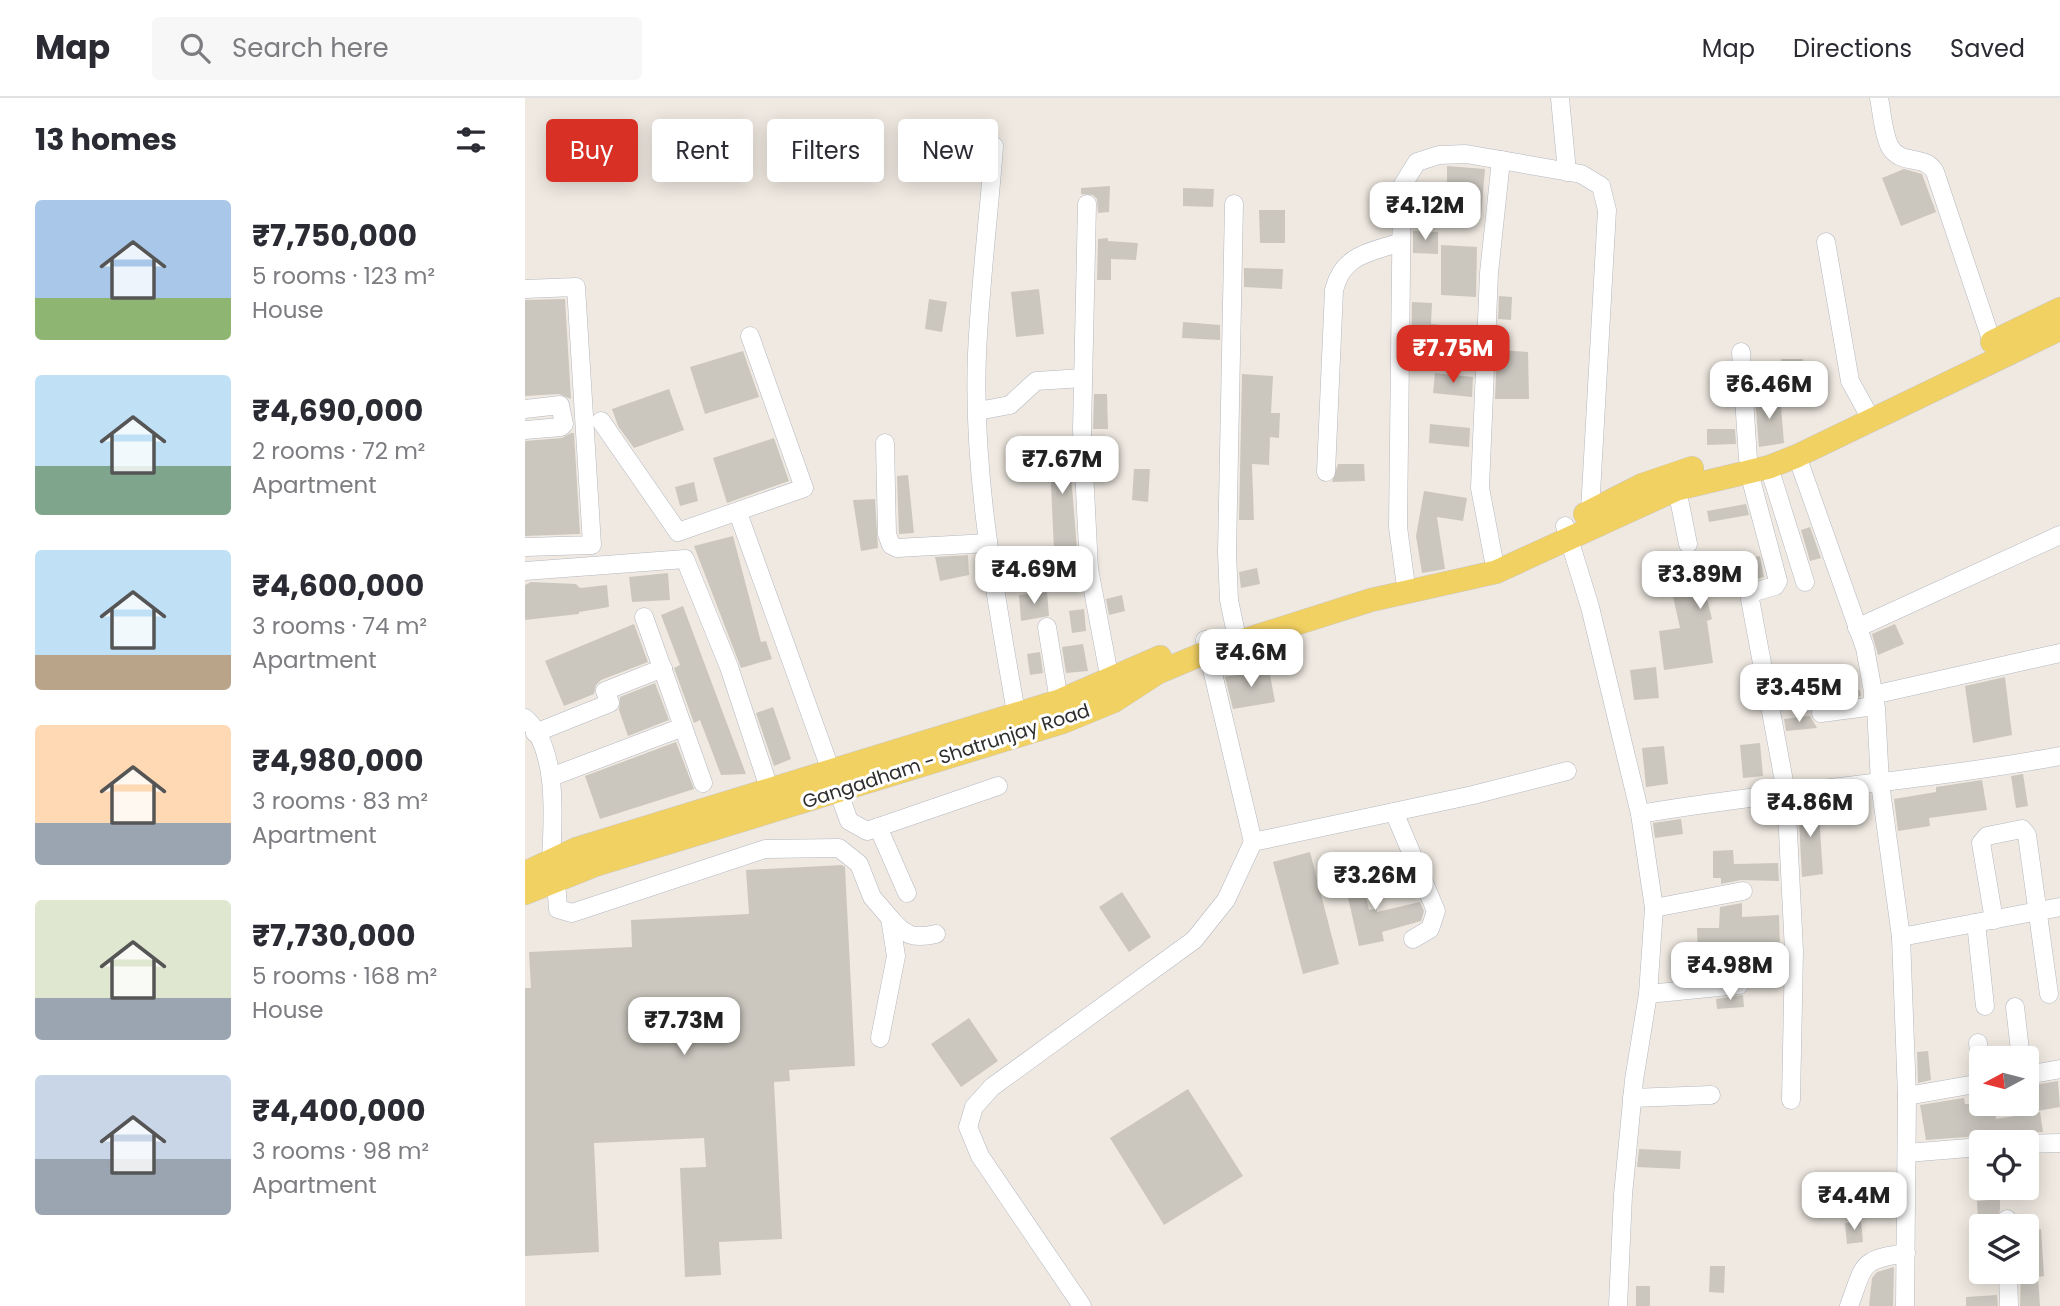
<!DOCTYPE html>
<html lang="en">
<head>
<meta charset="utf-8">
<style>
  :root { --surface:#fff; --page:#f7f7f7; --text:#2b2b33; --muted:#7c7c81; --line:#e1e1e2; --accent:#d93025 }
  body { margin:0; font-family:Poppins,sans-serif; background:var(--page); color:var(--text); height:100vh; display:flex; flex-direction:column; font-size:26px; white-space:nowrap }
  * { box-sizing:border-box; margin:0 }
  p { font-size:23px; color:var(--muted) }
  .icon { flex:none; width:38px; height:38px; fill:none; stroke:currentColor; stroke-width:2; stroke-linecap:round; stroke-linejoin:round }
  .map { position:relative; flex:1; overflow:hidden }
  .drawer { display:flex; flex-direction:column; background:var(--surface); width:525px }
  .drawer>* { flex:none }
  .hud { position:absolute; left:21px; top:21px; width:665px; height:63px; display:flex; gap:14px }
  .needle { width:46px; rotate:263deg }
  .buttons { position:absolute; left:1444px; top:948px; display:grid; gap:14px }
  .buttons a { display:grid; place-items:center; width:70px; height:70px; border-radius:7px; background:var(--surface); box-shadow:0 4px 18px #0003; font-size:35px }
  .price { position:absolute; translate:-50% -60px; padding:0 16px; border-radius:14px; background:#fff; color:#222; font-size:23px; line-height:46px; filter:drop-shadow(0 2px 4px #0008) }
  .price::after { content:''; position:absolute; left:50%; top:42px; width:21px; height:16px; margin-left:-10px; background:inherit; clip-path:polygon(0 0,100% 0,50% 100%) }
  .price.active { background:var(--accent); color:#fff }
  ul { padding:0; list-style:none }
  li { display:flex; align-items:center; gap:21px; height:175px; padding:0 35px }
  li span { display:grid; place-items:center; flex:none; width:196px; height:140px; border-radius:7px; color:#555 }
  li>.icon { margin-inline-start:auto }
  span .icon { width:84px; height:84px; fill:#fffc; stroke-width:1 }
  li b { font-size:30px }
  h2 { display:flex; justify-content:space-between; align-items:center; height:84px; padding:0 35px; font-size:30px }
  .tag { padding:0 24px; border-radius:7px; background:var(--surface); box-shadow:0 4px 18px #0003; font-size:24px; line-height:63px }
  .tag.active { background:var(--accent); color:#fff }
  header { display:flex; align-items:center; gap:42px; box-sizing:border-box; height:98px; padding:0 35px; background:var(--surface); border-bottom:2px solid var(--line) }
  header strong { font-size:33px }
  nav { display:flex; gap:38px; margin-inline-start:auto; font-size:24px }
  .search { width:490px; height:63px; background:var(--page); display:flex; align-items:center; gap:18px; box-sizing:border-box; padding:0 24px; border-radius:7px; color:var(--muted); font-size:26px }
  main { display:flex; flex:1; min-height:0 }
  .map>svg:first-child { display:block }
  .building { fill:#cbc7bf }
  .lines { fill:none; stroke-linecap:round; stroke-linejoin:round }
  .minor-casing { stroke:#b4b7c1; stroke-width:19 }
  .major-casing { stroke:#c9c9c9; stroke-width:24 }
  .minor { stroke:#fff; stroke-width:18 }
  .major { stroke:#f2d163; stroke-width:23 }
  .labels { text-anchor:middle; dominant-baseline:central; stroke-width:6; stroke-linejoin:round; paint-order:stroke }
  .street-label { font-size:19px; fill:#2e2e2e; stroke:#fff }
</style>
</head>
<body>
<header>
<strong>Map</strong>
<div class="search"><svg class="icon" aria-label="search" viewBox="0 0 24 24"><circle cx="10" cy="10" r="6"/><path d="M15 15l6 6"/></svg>Search here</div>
<nav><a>Map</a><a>Directions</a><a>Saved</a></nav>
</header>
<main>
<section class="drawer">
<h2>13 homes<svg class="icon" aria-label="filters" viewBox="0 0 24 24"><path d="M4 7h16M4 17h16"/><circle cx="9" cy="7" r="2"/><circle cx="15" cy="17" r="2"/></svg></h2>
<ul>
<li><span style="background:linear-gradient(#a9c7e8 70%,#8fb573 0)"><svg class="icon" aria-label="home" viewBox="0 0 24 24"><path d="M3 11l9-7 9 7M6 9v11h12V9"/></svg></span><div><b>₹7,750,000</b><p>5 rooms · 123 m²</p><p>House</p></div></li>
<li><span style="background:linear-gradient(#bfe0f5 65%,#7fa58c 0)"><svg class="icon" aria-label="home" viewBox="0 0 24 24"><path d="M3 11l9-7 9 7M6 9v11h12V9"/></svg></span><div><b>₹4,690,000</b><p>2 rooms · 72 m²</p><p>Apartment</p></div></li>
<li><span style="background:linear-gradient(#bfe0f5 75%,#b9a48a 0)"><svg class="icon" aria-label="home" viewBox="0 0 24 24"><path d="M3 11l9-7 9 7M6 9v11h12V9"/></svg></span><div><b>₹4,600,000</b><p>3 rooms · 74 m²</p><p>Apartment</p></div></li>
<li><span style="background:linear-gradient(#ffd9b3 70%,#9aa5b1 0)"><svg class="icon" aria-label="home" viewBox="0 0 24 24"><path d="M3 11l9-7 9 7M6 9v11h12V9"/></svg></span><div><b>₹4,980,000</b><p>3 rooms · 83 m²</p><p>Apartment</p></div></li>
<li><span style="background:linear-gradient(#dfe7d0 70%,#9aa5b1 0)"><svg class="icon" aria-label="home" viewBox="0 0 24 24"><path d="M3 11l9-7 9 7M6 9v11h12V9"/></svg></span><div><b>₹7,730,000</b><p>5 rooms · 168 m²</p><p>House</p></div></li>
<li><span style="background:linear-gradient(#c9d6e8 60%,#9aa5b1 0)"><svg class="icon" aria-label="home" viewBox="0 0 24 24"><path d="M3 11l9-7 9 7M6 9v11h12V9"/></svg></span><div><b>₹4,400,000</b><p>3 rooms · 98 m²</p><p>Apartment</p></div></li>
</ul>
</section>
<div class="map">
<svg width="1535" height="1208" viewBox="0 0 1535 1208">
  <rect width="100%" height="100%" fill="#efe9e1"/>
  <g class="building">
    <path d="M922,68L960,71L956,117H927V92H922Z"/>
    <path d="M1379,71L1397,76L1411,114L1376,128L1357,80Z"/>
    <path d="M585,88L584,114L573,115L572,101L568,97L556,96V90Z"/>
    <path d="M658,90L689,91L688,109L658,108Z"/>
    <path d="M734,112H760V145H735Z"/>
    <path d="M888,133L913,134V156L888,155Z"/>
    <path d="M583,140V143L613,145L611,162L586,161V182H572L573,141Z"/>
    <path d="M916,147L952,149L951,199L916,197Z"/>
    <path d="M719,170L758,171L757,191L719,189Z"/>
    <path d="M514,191L519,236L491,239L486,194Z"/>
    <path d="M974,198L987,199L986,222L973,221Z"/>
    <path d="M40,201L46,301L34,296L0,298V202Z"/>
    <path d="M404,201L422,204L417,234L400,231Z"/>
    <path d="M887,204L907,205L906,226L948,230L946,252L886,248Z"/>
    <path d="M658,224L695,227V242L657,240Z"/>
    <path d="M972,252L1003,254L1004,301H970Z"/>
    <path d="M218,253L234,299L180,316L165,269Z"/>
    <rect x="1256" y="261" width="22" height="19"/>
    <path d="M910,275L948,279L947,299L908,295Z"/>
    <path d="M717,276L748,278L746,315H755L754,340L745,339L744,367L727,366L729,422H714Z"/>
    <path d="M144,291L159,332L109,350L93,328L87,311Z"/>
    <path d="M569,296H582L583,331H568Z"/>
    <path d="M1255,297L1259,345L1234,349L1230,300Z"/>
    <path d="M905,326L945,330L944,349L904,345Z"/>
    <path d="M1182,331H1210L1211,346L1182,347Z"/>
    <path d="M46,335H49L55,436L0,438V343L37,340Z"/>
    <path d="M249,340L264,383L202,405L188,360Z"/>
    <path d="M543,340L552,451L529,453L524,341Z"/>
    <path d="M813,366H839L840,383L807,384Z"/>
    <path d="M609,371H625L623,404L607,402Z"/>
    <path d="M383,377L389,435L374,436L372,378Z"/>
    <path d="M169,384L173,403L155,408L150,389Z"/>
    <path d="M899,393L942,400L938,423L912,419L920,471L897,475L891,438Z"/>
    <path d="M350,401L353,450L336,453L328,402Z"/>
    <path d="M1221,406L1224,417L1184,424L1182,413Z"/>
    <path d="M1285,429L1296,460L1285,463L1276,432Z"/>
    <path d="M208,438L236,544L241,543L247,561L216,570L169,448Z"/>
    <path d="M443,457L444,477L415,483L410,459Z"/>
    <path d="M1235,458L1239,479L1180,493L1187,521L1182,523L1188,565L1139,572L1134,533L1155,530L1144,480Z"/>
    <path d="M732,470L735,486L716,490L714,474Z"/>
    <path d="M143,475L145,502L107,504L104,479Z"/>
    <path d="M6,484L51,486L55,490L82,487L84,509L54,514V516L0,522V487Z"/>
    <path d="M522,494L524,518L496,523L494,497Z"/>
    <path d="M597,497L600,513L584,517L581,501Z"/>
    <path d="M158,508L201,623L221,676L196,677L175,622L169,625L149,570L155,567L136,517Z"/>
    <path d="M559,511L561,533L547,535L544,513Z"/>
    <path d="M109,526L123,564L76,582L71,587L69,596L39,608L20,563Z"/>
    <path d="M1370,526L1379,546L1353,557L1347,536Z"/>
    <path d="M558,546L563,573L541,575L537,549Z"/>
    <path d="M515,554L518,575L505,577L502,556Z"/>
    <path d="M1131,569L1134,600L1109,602L1105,572Z"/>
    <path d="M744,571L750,604L708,611L700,579Z"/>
    <path d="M1480,579L1487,637L1448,645L1440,588Z"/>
    <path d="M130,585L144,622L103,638L94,612L95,599Z"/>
    <path d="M1335,592L1336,598L1288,607L1287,598Z"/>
    <path d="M248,609L266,661L249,668L231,615Z"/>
    <path d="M1285,618L1292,630L1261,633L1259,621Z"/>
    <path d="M151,644L169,691L75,721L60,678Z"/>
    <path d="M1235,645L1238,678L1218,680L1215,647Z"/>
    <path d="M1139,648L1143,686L1121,689L1117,650Z"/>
    <path d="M1498,676L1503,708L1491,710L1486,678Z"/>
    <path d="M1457,682L1462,712L1404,720L1405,728L1373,733L1369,701L1411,694V689Z"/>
    <path d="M1293,703L1298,776L1277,779L1273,705Z"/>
    <path d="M1156,721L1158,736L1130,740L1128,725Z"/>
    <path d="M1208,752L1209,766L1253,765L1254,783L1216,782L1196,786V780H1188V753Z"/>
    <path d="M785,754L814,866L778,876L748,764Z"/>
    <path d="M317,767L320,769L330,968L264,972L265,983L249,984L257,1141L194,1144L196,1177L160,1179L155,1070L181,1069L179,1040L69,1045L74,1154L0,1158V890H6L4,854L107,849L106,822L224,816L221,772Z"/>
    <path d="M834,769L844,812L852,810V814L895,804L899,813L896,823L857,834L859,843L834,848L817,773Z"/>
    <path d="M597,794L626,839L604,854L574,809Z"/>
    <path d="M1217,805V819L1254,817L1256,885L1225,887L1222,879V874L1225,873L1222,847H1187L1191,878L1161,881L1158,860L1173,858L1172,830H1194L1195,809Z"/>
    <path d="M1218,897L1219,909L1192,911L1191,901Z"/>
    <path d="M444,920L473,963L436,989L406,946Z"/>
    <path d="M1403,953L1406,982L1393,985L1392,954Z"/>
    <path d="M1533,983L1535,1009L1507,1014L1502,988Z"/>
    <path d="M663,991L718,1078L639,1127L585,1040Z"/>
    <path d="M1439,1000L1440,1006H1470L1471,1021L1515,1014L1518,1034L1501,1035L1493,1040L1466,1044L1455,1038L1401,1042L1395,1007Z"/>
    <path d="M1114,1051L1156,1053L1155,1071L1112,1069Z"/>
    <path d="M1475,1101V1112L1471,1122L1453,1123L1452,1103Z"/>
    <path d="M1336,1123L1338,1144L1322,1146L1320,1125Z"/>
    <path d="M1516,1131L1519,1178L1513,1179L1515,1208H1495L1496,1174H1502V1132Z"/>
    <path d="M1185,1168H1200L1199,1195L1184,1194Z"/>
    <path d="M1369,1169L1368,1208H1344L1347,1180L1352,1174Z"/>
    <rect x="1111" y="1188" width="14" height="20"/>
    <path d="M1472,1197L1473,1208H1441V1199Z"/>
  </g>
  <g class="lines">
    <defs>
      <g id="minor">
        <path d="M1035,0L1042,74"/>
        <path d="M1354,0C1357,14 1358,36 1365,49C1376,68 1401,56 1410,74L1467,244"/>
        <path d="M469,48C464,117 455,187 452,256C447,380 472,504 493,626"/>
        <path d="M562,106L557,332L564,471L587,593"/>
        <path d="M709,106L702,455L704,502L713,545"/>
        <path d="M1301,144L1325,283L1346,321"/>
        <path d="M0,191L51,189L67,447L0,449"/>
        <path d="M1216,254L1223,361"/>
        <path d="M0,311L35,307L39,326L36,329L0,332"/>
        <path d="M453,313L485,307L511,283L558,280"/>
        <path d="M76,323L153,434L279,390L225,238"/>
        <path d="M360,345L362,436L366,447L372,450L463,445"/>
        <path d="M1272,358L1340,550L1351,610L1355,685L1376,839L1382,998L1380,1208"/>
        <path d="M1244,369L1280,484"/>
        <path d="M801,374L809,192C818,156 844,155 876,144"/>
        <path d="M1224,374L1253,483L1250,488L1226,495L1225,501L1261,694L1269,853L1266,1002"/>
        <path d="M1152,391L1163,446"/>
        <path d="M213,415L324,723L342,733L473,688"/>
        <path d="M1040,428L1065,509L1115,716L1129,810L1123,896L1109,982L1098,1097L1093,1208"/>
        <path d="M0,473L160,461L204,569L244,690"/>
        <path d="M971,474L955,390L964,175L976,62"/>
        <path d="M882,496L873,429L877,88L892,64L914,57L941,56L1056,76L1076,88L1082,112L1065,413"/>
        <path d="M119,519L178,685"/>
        <path d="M522,529L534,603"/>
        <path d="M1332,530L1535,437"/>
        <path d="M680,542L728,744L948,697L1042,673"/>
        <path d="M1348,597L1535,555"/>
        <path d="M1296,615L1342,609L1349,602"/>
        <path d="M0,620C34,650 28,722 26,762"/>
        <path d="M10,635L85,605L80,593L138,570"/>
        <path d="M26,679L158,629"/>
        <path d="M869,714L911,813L905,831L888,841"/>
        <path d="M1115,716C1254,692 1396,684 1535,658"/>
        <path d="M353,729L382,795"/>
        <path d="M31,783L33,811L47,815L240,751L314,750L334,766L347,799L365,820L371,858L355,940"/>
        <path d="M1129,810L1218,793"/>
        <path d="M365,820C380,838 388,841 411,836"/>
        <path d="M1469,822L1456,745L1462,738L1497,731L1502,737L1524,896"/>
        <path d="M1451,825L1460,908"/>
        <path d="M1376,839L1535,809"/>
        <path d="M1123,896L1214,887"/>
        <path d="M1490,909L1496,961"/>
        <path d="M1453,945L1456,968"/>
        <path d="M1502,977L1535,971"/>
        <path d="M1382,998L1456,985"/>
        <path d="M1107,1000L1186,997"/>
        <path d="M1502,1046L1535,1045"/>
        <path d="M1382,1055L1456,1049"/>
        <path d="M1482,1121V1129"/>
        <path d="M1483,1174L1484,1208"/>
        <path d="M557,1208L455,1058L443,1029L449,1009L467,989L669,842L701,802L728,744"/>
        <path d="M1324,1208C1340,1166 1334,1162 1381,1155"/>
      </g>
      <g id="major">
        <path d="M1467,244L1535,211"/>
        <path d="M1060,416L1117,387L1167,370"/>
        <path d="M0,775L51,751L534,603L635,559"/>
        <path d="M0,795L70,767L538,624L589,603L632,575L682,554L846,502L971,474L1152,391L1244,369L1272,358L1535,231"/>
      </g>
    </defs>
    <use href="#minor" class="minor-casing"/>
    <use href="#major" class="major-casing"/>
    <use href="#minor" class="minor"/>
    <use href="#major" class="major"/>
  </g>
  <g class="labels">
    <g class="street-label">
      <text transform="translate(421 658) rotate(-18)">Gangadham - Shatrunjay Road</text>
    </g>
  </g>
</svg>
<div class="buttons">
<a><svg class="needle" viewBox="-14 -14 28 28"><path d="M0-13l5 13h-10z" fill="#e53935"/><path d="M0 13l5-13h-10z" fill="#7c7c81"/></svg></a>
<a><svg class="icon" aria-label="locate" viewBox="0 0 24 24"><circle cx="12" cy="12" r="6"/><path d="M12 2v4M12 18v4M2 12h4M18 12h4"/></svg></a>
<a><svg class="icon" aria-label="layers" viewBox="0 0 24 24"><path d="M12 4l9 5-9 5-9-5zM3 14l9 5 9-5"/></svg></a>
</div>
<b class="price" style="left:900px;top:144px">₹4.12M</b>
<b class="price active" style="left:928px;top:287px">₹7.75M</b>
<b class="price" style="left:1244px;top:323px">₹6.46M</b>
<b class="price" style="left:537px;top:398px">₹7.67M</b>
<b class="price" style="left:509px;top:508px">₹4.69M</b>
<b class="price" style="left:1175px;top:513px">₹3.89M</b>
<b class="price" style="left:726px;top:591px">₹4.6M</b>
<b class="price" style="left:1274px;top:626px">₹3.45M</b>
<b class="price" style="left:1285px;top:741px">₹4.86M</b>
<b class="price" style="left:850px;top:814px">₹3.26M</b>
<b class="price" style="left:1205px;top:904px">₹4.98M</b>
<b class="price" style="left:159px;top:959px">₹7.73M</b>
<b class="price" style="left:1329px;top:1134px">₹4.4M</b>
<div class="hud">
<a class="tag active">Buy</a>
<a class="tag">Rent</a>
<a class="tag">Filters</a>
<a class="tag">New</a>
</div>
</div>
</main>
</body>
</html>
